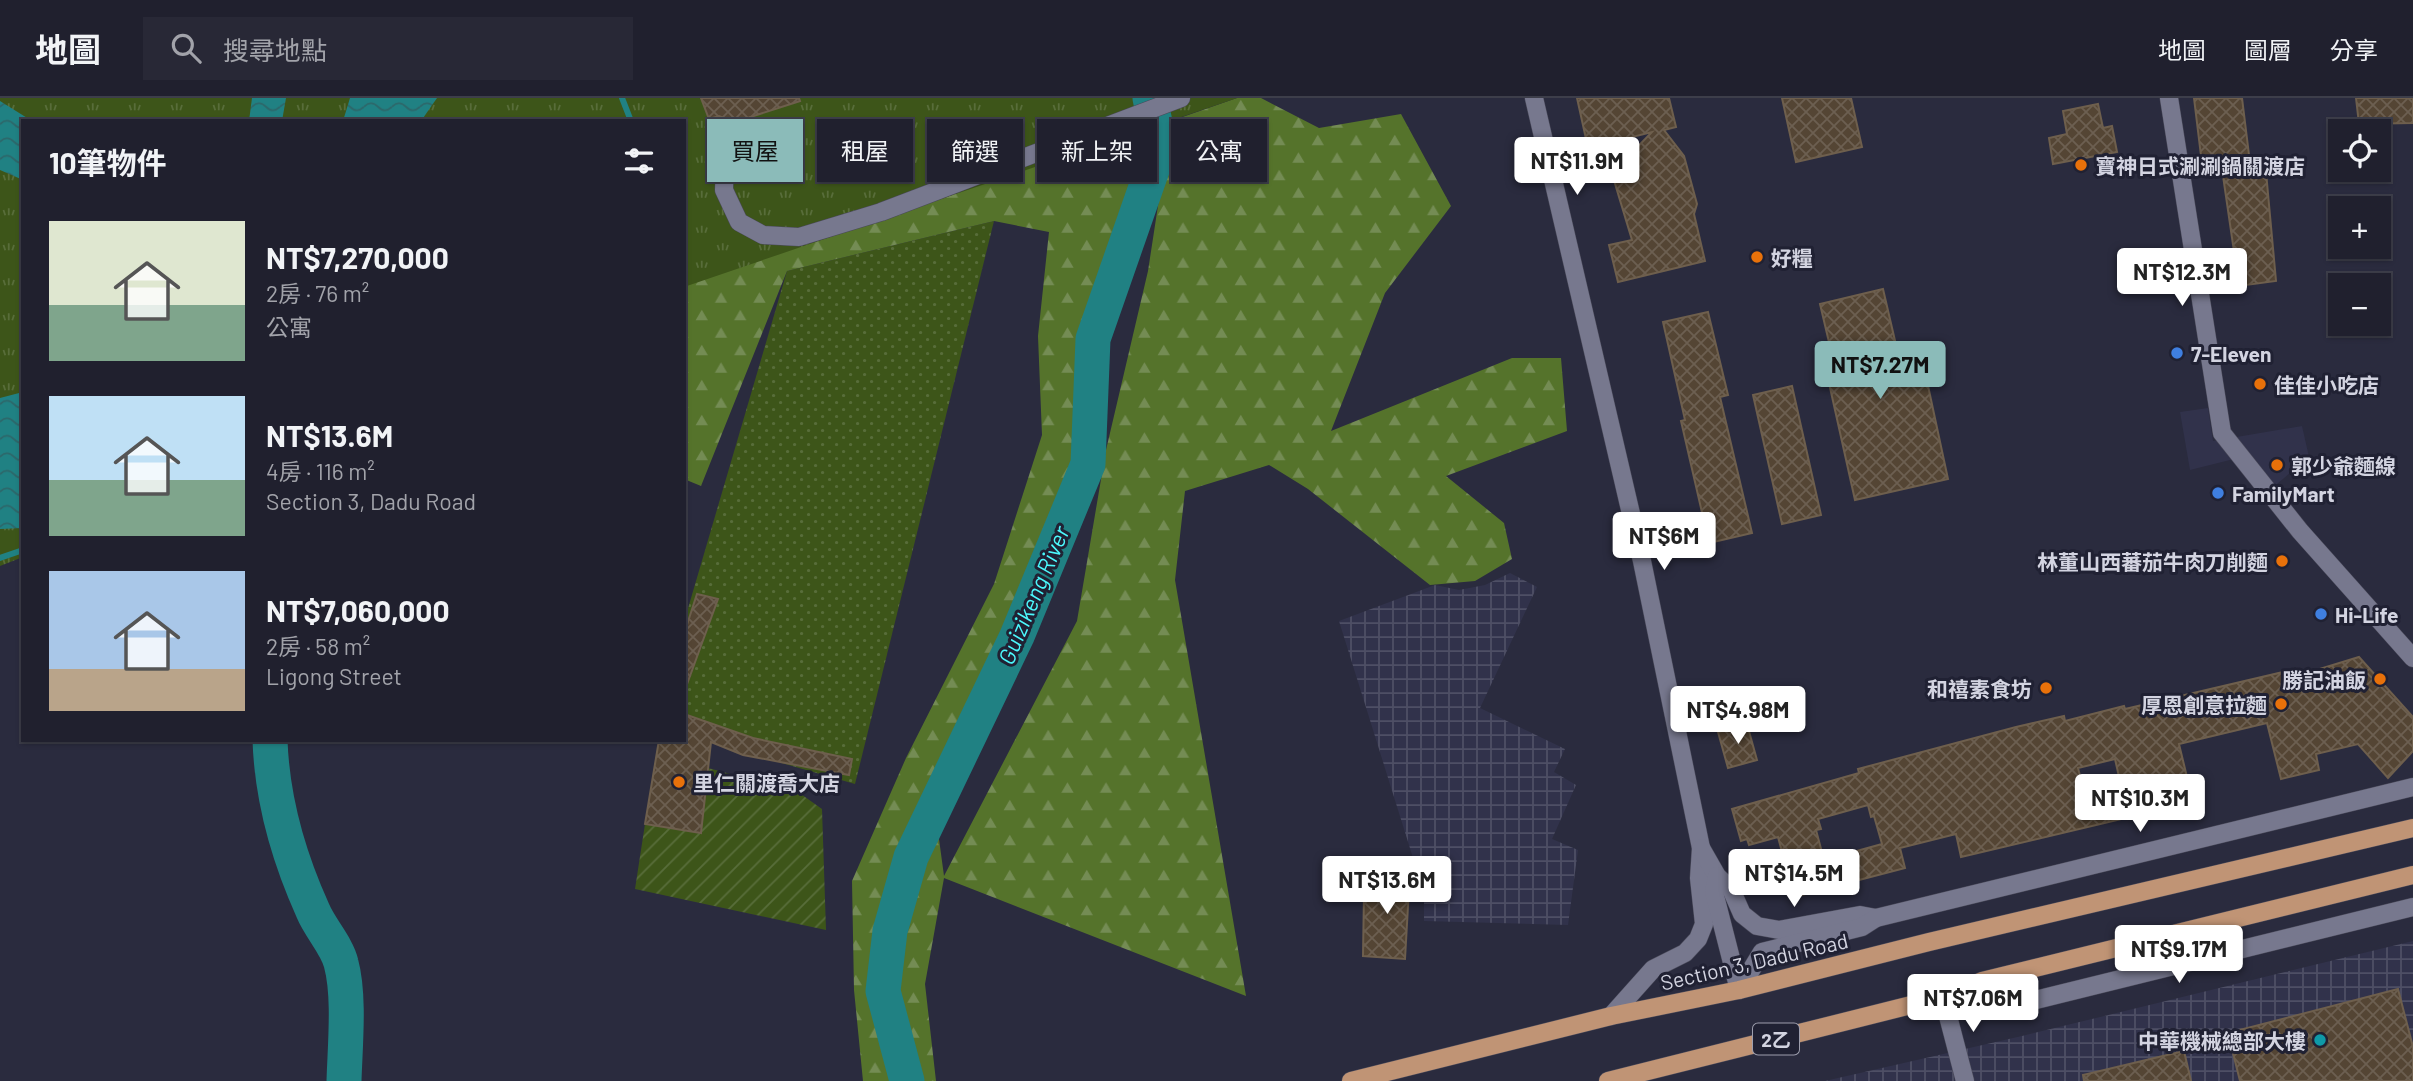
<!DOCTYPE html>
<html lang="zh-TW">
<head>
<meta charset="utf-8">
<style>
  :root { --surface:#20202e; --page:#282836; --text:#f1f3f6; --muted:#a2a3aa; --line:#3d3e4a; --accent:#8bbbb9 }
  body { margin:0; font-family:Barlow,"Noto Sans TC",sans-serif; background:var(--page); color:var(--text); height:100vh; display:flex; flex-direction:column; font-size:26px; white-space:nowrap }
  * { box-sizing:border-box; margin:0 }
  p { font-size:23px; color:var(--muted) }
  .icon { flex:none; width:38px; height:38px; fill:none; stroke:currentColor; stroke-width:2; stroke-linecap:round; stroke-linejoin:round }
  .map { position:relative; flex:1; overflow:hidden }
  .sheet { position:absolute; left:21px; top:21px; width:665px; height:623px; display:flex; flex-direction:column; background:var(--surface); border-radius:0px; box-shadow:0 2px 5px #0004,0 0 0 2px var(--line) }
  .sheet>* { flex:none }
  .top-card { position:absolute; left:707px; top:21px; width:665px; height:63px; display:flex; gap:14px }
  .tools { position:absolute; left:2328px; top:21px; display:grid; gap:14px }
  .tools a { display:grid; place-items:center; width:63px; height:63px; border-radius:0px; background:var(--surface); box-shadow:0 2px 5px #0004,0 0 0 2px var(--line); font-size:35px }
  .price { position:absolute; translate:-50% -60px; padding:0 16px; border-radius:7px; background:#fff; color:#222; font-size:23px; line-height:46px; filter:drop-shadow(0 2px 4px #0008) }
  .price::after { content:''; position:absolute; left:50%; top:42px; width:21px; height:16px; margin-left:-10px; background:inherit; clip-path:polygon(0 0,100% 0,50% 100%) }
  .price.selected { background:var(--accent); color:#111 }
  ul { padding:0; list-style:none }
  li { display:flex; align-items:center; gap:21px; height:175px; padding:0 28px }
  li span { display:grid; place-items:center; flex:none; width:196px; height:140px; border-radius:0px; color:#555 }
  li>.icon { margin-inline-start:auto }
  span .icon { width:84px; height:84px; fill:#fffc; stroke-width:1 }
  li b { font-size:30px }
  h2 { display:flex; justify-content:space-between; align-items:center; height:84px; padding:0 28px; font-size:30px }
  .pill { padding:0 24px; border-radius:0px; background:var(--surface); box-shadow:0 2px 5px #0004,0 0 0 2px var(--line); font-size:24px; line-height:63px }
  .pill.selected { background:var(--accent); color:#111 }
  header { display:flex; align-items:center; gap:42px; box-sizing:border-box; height:98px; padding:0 35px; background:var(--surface); border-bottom:2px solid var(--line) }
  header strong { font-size:33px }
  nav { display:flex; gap:38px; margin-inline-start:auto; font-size:24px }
  .search { width:490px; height:63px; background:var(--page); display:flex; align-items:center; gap:18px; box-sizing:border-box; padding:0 24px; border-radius:0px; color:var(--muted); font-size:26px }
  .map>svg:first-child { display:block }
  .built { fill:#31324b }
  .industrial { fill:url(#industrial-grid) }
  .grass { fill:url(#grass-dots) }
  .forest { fill:url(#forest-firs) }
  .park { fill:url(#park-tufts) }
  .garden { fill:url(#garden-furrows) }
  .water { fill:url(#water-waves) }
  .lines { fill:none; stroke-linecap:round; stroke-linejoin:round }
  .stream { stroke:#208183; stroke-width:6 }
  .river { stroke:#208183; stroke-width:35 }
  .building { fill:url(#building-cross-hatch); stroke:#6e5f4d; stroke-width:2; fill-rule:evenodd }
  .street-casing { stroke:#494959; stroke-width:19 }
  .secondary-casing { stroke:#494959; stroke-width:19 }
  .primary-casing { stroke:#494959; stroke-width:19 }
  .street { stroke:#77788e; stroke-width:18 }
  .secondary { stroke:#77788e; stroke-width:18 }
  .primary { stroke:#c09475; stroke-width:18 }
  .food-dot { fill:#e8710a; stroke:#202133; stroke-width:2.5 }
  .shop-dot { fill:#3f7fe0; stroke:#202133; stroke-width:2.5 }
  .culture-dot { fill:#0f9aa8; stroke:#202133; stroke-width:2.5 }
  .labels { text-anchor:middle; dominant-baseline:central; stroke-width:6; stroke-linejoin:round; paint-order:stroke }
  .shield { fill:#202133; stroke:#9d9ead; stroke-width:2 }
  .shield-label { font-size:19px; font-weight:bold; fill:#d3d4e1 }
  .poi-label { font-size:21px; font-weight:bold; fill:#d3d4e1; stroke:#202133; text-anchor:start }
  .street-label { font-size:21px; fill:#d3d4e1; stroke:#202133 }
  .water-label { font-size:23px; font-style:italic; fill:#4cf8fc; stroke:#202133 }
</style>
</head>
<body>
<header>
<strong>地圖</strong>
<div class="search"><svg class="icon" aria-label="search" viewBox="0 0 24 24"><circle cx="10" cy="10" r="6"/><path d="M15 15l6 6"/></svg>搜尋地點</div>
<nav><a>地圖</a><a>圖層</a><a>分享</a></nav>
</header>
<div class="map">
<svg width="2413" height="983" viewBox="0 0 2413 983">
  <defs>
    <pattern id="industrial-grid" width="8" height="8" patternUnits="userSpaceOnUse" patternTransform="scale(1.75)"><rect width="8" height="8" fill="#31324b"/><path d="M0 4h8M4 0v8" fill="none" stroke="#4e4f65"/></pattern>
    <pattern id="grass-dots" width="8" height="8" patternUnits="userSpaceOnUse" patternTransform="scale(1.75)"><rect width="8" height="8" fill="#3d5519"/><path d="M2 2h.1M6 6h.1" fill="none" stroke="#586d3a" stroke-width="1.8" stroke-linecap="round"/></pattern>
    <pattern id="forest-firs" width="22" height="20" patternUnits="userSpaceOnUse" patternTransform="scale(1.75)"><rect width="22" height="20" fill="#55732b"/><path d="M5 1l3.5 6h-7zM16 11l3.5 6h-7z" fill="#748c54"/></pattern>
    <pattern id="park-tufts" width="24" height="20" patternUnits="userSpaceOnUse" patternTransform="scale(1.75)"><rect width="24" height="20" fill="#3d5519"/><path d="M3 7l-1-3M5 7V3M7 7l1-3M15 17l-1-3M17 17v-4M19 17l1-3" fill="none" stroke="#586d3a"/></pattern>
    <pattern id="garden-furrows" width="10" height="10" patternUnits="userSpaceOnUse" patternTransform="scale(1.75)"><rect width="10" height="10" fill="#3d5519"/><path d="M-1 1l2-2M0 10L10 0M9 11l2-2" fill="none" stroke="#586d3a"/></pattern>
    <pattern id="water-waves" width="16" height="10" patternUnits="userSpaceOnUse" patternTransform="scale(1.75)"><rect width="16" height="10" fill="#208183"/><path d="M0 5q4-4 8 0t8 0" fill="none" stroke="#2c676a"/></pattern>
    <pattern id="building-cross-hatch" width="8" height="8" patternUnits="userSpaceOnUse" patternTransform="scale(1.75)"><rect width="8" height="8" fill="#544534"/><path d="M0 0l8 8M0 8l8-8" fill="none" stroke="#6c5f51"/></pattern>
  </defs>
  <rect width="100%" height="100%" fill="#2a2b3e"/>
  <path class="built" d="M2208,310L2213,343L2302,328L2309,359L2271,391L2242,359L2190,372L2180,314Z"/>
  <g class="industrial">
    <path d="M1510,475L1537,489L1480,610L1565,651L1554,674L1576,687L1552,741L1578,752L1568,827L1424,823V795L1339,523L1435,487L1459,492L1485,487Z"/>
    <path d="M2413,843V983H1825L2022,938Z"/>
  </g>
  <path class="grass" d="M994,123L855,686L684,637V524L787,173Z"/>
  <path class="forest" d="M513,0L1082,39L1143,68L1085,256L1070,373L1009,540L931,682L944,778L1077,523L1106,352L1148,173L1171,23L1237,0H1261L1319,30L1401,16L1451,108L1385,195L1331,333L1512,260H1561L1567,333L1446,378L1504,425L1512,461L1475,483L1430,487L1308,391L1269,367L1185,393L1175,482L1246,898L944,780L925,886L936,983H863L854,892L852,783L906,660L994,486L1042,337L1038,238L1049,134L994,123L787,173L701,388L684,381V23H486Z"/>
  <path class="park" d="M0,0H1237L684,189V23H23V459L0,468Z"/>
  <path class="garden" d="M708,670L798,694L822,711L826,832L635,791L645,726L701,734Z"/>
  <g class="water">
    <path d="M252,0H286L282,23H249Z"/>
    <path d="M350,0H437L421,23H343Z"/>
    <path d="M0,3L32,23H23V82L0,72Z"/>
    <path d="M23,294V430L0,431V300Z"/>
  </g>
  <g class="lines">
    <g class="stream">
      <path d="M622,0L631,23"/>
      <path d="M0,460L23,452"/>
    </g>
    <g class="river">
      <path d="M270,642C272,701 289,760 313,813C320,830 337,848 341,865C350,898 345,948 344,983"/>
      <path d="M907,983L883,893L890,833L911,759L1017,538L1088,366L1093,241L1160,49L1150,0"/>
    </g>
  </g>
  <g class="building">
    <path d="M701,0H799L800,3L735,24L719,18L709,21Z"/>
    <path d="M1577,0H1669L1676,29L1664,32L1684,58L1697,106L1694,116L1705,163L1618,184L1609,147L1632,142L1613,79L1615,72L1652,34L1588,50Z"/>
    <path d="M1782,0H1851L1862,49L1796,64Z"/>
    <path d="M2194,0H2242L2250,65L2265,63L2276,183L2239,188L2221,64L2202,66Z"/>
    <path d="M2356,0H2413V25L2359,26Z"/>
    <path d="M2098,6L2103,30L2112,28L2117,54L2053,66L2049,40L2067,36L2063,13Z"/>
    <path d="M1883,191L1899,260L1921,255L1948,381L1855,402L1827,276L1836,274L1820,206Z"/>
    <path d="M1708,214L1728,297L1720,299L1752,435L1709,445L1681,323L1685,322L1663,224Z"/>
    <path d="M1792,288L1821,417L1782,426L1753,297Z"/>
    <path d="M697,496L718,501L686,589L684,536Z"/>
    <path d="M2359,559L2413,619V653L2388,680L2358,646L2316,656L2319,672L2281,681L2267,625L2179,646L2193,704L1961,759L1956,736L1900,750L1905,770L1794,799L1778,739L1749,747L1747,741L1741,743L1732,711L1859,675L1858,671L2016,629L2064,618L2065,623L2124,608L2125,611L2296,571L2297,578ZM2115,661L2122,692L2086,701L2078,670ZM1868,707L1871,719L1874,718L1882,746L1824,762L1816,732L1821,731L1818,721Z"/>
    <path d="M684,616L753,640L852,661L849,677L743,657L711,644L701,735L645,726L659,642H684Z"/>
    <path d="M1747,626L1757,662L1728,670L1718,634Z"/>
    <path d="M1410,773L1405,861L1363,858L1364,795L1386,774Z"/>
    <path d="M2398,891L2413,949V983H2240L2228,935Z"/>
    <path d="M2184,953L2191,983H2084L2083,977Z"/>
  </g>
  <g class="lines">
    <defs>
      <g id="street">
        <path d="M1534,0L1642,463L1701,750L1699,780L1704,826L1698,841L1685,855L1653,871L1611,918"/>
        <path d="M726,31L724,92L739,124L763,137L799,139L881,114L1181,0"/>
        <path d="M1701,750L1717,778L1731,791L1742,816L1757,828L1779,832L1860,817L1876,820"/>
        <path d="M1717,778L1714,794L1739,892"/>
        <path d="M1739,892L1762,854L1862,829L1876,820L2413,689"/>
        <path d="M1965,983L1943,899L1999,911L2413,809"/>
      </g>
      <path id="secondary" d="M2169,0L2222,335L2300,433L2413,560"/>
      <g id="primary">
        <path d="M1351,983L1611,918L1739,892L1929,844L2413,730"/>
        <path d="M1608,983L1943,899L1982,883L2413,777"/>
      </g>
    </defs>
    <use href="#street" class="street-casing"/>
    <use href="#secondary" class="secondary-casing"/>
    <use href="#primary" class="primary-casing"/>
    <use href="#street" class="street"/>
    <use href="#secondary" class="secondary"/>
    <use href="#primary" class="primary"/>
  </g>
  <g class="food-dot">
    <circle cx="2081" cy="67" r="7"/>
    <circle cx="1757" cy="159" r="7"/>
    <circle cx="2260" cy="286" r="7"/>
    <circle cx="2277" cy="367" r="7"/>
    <circle cx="2282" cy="463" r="7"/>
    <circle cx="2380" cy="581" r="7"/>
    <circle cx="2046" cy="590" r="7"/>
    <circle cx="2281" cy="606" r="7"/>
    <circle cx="679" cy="684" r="7"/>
  </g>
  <g class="shop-dot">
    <circle cx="2177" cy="255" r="7"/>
    <circle cx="2218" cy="395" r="7"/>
    <circle cx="2321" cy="516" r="7"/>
  </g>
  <circle class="culture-dot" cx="2320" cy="942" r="7"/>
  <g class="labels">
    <rect class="shield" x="1753" y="925.5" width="46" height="31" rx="5"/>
    <g class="shield-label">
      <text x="1776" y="941">2乙</text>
    </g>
    <g class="poi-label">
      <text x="2095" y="67">寶神日式涮涮鍋關渡店</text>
      <text x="1771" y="159">好糧</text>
      <text x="2191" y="255">7-Eleven</text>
      <text x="2274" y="286">佳佳小吃店</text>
      <text x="2291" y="367">郭少爺麵線</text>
      <text x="2232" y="395">FamilyMart</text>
      <text x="2268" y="463" text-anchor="end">林董山西蕃茄牛肉刀削麵</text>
      <text x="2335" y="516">Hi-Life</text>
      <text x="2366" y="581" text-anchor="end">勝記油飯</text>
      <text x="2032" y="590" text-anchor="end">和禧素食坊</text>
      <text x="2267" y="606" text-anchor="end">厚恩創意拉麵</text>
      <text x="693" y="684">里仁關渡喬大店</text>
      <text x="2306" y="942" text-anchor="end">中華機械總部大樓</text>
    </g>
    <g class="street-label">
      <text transform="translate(1754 863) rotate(-13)">Section 3, Dadu Road</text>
    </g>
    <g class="water-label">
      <text transform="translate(1033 497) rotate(-67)">Guizikeng River</text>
    </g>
  </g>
</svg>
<div class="tools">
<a><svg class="icon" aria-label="locate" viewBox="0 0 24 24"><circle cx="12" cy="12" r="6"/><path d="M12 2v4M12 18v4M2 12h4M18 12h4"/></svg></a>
<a>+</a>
<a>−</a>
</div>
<b class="price" style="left:1577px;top:99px">NT$11.9M</b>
<b class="price" style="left:2182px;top:210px">NT$12.3M</b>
<b class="price selected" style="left:1880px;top:303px">NT$7.27M</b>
<b class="price" style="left:1664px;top:474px">NT$6M</b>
<b class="price" style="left:1738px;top:648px">NT$4.98M</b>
<b class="price" style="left:2140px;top:736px">NT$10.3M</b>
<b class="price" style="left:1794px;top:811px">NT$14.5M</b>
<b class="price" style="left:1387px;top:818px">NT$13.6M</b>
<b class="price" style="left:2179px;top:887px">NT$9.17M</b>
<b class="price" style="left:1973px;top:936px">NT$7.06M</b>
<div class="top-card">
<a class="pill selected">買屋</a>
<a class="pill">租屋</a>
<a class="pill">篩選</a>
<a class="pill">新上架</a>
<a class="pill">公寓</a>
</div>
<section class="sheet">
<h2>10筆物件<svg class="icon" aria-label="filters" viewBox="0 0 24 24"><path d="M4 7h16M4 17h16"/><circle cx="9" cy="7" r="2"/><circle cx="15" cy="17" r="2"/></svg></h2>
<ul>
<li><span style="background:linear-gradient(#dfe7d0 60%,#7fa58c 0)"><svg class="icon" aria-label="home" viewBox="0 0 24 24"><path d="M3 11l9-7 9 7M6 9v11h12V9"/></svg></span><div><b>NT$7,270,000</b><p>2房 · 76 m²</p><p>公寓</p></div></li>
<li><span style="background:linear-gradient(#bfe0f5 60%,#7fa58c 0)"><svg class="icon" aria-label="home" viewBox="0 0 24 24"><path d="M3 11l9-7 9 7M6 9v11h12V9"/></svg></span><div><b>NT$13.6M</b><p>4房 · 116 m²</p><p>Section 3, Dadu Road</p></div></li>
<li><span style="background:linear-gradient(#a9c7e8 70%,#b9a48a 0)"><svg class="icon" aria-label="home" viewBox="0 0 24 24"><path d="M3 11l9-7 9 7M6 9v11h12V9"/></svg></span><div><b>NT$7,060,000</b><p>2房 · 58 m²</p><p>Ligong Street</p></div></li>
</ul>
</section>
</div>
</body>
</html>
